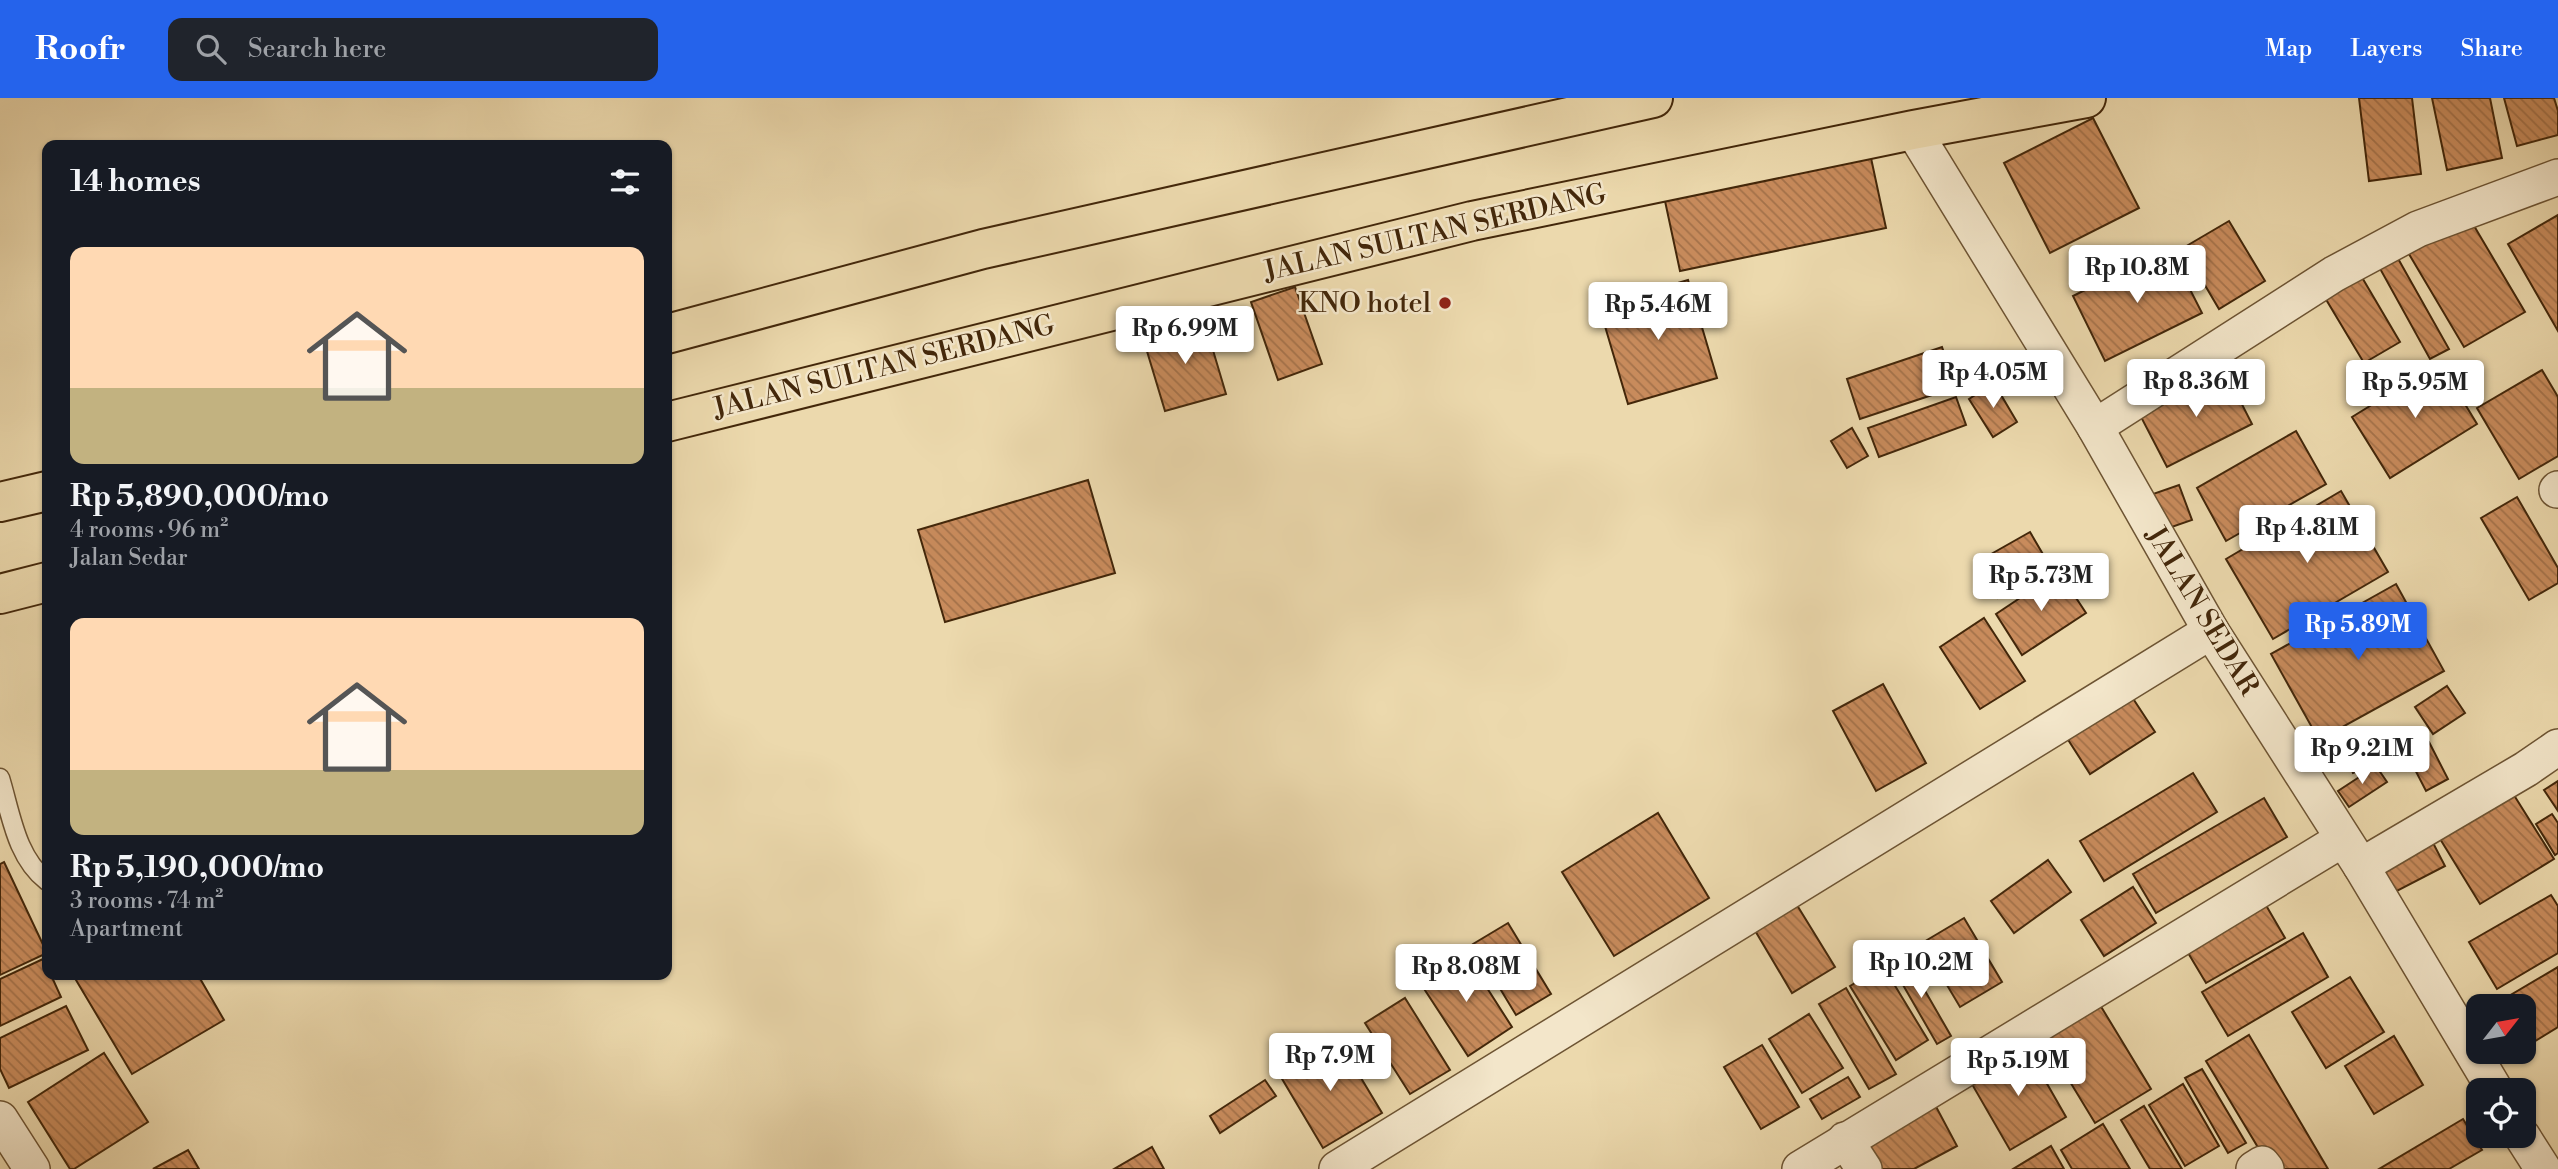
<!DOCTYPE html>
<html lang="en">
<head>
<meta charset="utf-8">
<style>
  :root { --surface:#171b24; --page:#20242c; --text:#f1f3f6; --muted:#9ea1a6; --accent:#2563eb }
  body { margin:0; font-family:"Libre Bodoni",serif; background:var(--page); color:var(--text); height:100vh; display:flex; flex-direction:column; font-size:26px; white-space:nowrap }
  * { box-sizing:border-box; margin:0 }
  p { font-size:23px; color:var(--muted) }
  .icon { flex:none; width:38px; height:38px; fill:none; stroke:currentColor; stroke-width:2; stroke-linecap:round; stroke-linejoin:round }
  .map { position:relative; flex:1; overflow:hidden }
  .details { position:absolute; left:42px; top:42px; width:630px; height:840px; display:flex; flex-direction:column; background:var(--surface); border-radius:14px; box-shadow:0 2px 5px #0004 }
  .details>* { flex:none }
  .needle { width:46px; rotate:59deg }
  .controls { position:absolute; left:2466px; top:896px; display:grid; gap:14px }
  .controls a { display:grid; place-items:center; width:70px; height:70px; border-radius:14px; background:var(--surface); box-shadow:0 2px 5px #0004; font-size:35px }
  .price { position:absolute; translate:-50% -60px; padding:0 16px; border-radius:7px; background:#fff; color:#222; font-size:23px; line-height:46px; filter:drop-shadow(0 2px 4px #0008) }
  .price::after { content:''; position:absolute; left:50%; top:42px; width:21px; height:16px; margin-left:-10px; background:inherit; clip-path:polygon(0 0,100% 0,50% 100%) }
  .price.current { background:var(--accent); color:#fff }
  ul { padding:0; list-style:none }
  li { display:grid; align-content:center; gap:14px; height:371px; padding:0 28px }
  li span { display:grid; place-items:center; height:217px; border-radius:14px; color:#555 }
  li>.icon { margin-inline-start:auto }
  span .icon { width:126px; height:126px; fill:#fffc; stroke-width:1 }
  li b { font-size:30px }
  h2 { display:flex; justify-content:space-between; align-items:center; height:84px; padding:0 28px; font-size:30px }
  header { display:flex; align-items:center; gap:42px; box-sizing:border-box; height:98px; padding:0 35px; background:var(--accent); color:#fff }
  header strong { font-size:33px }
  nav { display:flex; gap:38px; margin-inline-start:auto; font-size:24px }
  .search { width:490px; height:63px; background:var(--page); display:flex; align-items:center; gap:18px; box-sizing:border-box; padding:0 24px; border-radius:14px; color:var(--muted); font-size:26px }
  .map>svg:first-child { display:block }
  .building { fill:url(#building-back-hatch); stroke:#43270a; stroke-width:2 }
  .lines { fill:none; stroke-linecap:round; stroke-linejoin:round }
  .service-casing { stroke:#6d5433; stroke-width:21 }
  .minor-casing { stroke:#6d5433; stroke-width:38 }
  .trunk-casing { stroke:#43270a; stroke-width:42 }
  .service { stroke:#f3e6ca; stroke-width:18 }
  .minor { stroke:#f3e6ca; stroke-width:35 }
  .trunk { stroke:#ecd9ad; stroke-width:38 }
  .poi-dot { fill:#8f2418; stroke:#f3e6ca; stroke-width:2.5 }
  .labels { text-anchor:middle; dominant-baseline:central; stroke-width:5; stroke-linejoin:round; paint-order:stroke }
  .street-label { font-size:28px; fill:#43270a; stroke:#f3e6ca }
  .poi-label { font-size:28px; fill:#43270a; stroke:#f3e6ca; text-anchor:end }
</style>
</head>
<body>
<header>
<strong>Roofr</strong>
<div class="search"><svg class="icon" aria-label="search" viewBox="0 0 24 24"><circle cx="10" cy="10" r="6"/><path d="M15 15l6 6"/></svg>Search here</div>
<nav><a>Map</a><a>Layers</a><a>Share</a></nav>
</header>
<div class="map">
<svg width="2558" height="1071" viewBox="0 0 2558 1071">
  <defs>
    <pattern id="building-back-hatch" width="6" height="6" patternUnits="userSpaceOnUse" patternTransform="scale(1.75)"><rect width="6" height="6" fill="#c88b5c"/><path d="M-1 5l2 2M0 0l6 6M5-1l2 2" fill="none" stroke="#a4724a"/></pattern>
  </defs>
  <rect width="100%" height="100%" fill="#ecd9ad"/>
  <filter id="stains"><feTurbulence type="fractalNoise" baseFrequency=".00286" numOctaves="4"/><feColorMatrix values="0 0 0 0 .2 0 0 0 0 .09 0 0 0 0 .02 0 0 0 .5 -.17"/></filter>
  <radialGradient id="worn" r=".72"><stop offset=".6" stop-color="#630" stop-opacity="0"/><stop offset="1" stop-color="#630" stop-opacity=".3"/></radialGradient>
  <g class="building">
    <path d="M2359,0H2412L2421,76L2369,83Z"/>
    <path d="M2432,0H2490L2502,60L2447,72Z"/>
    <path d="M2504,0H2554L2558,13V37L2517,48Z"/>
    <path d="M2093,20L2139,110L2050,155L2004,65Z"/>
    <path d="M1871,60L1886,130L1680,173L1665,103Z"/>
    <path d="M2467,116L2525,214L2464,249L2406,151Z"/>
    <path d="M2558,117V233L2508,146Z"/>
    <path d="M2229,123L2265,183L2219,211L2183,150Z"/>
    <path d="M2169,150L2202,215L2105,263L2073,198Z"/>
    <path d="M2396,157L2449,251L2430,261L2378,167Z"/>
    <path d="M2360,176L2400,244L2364,265L2324,198Z"/>
    <path d="M1688,182L1717,280L1628,306L1599,208Z"/>
    <path d="M1295,189L1322,266L1278,282L1251,204Z"/>
    <path d="M1204,222L1226,296L1165,313L1143,240Z"/>
    <path d="M1942,249L1956,289L1860,321L1847,281Z"/>
    <path d="M2440,265L2477,326L2390,380L2352,319Z"/>
    <path d="M2542,272L2558,299V358L2519,381L2477,310Z"/>
    <path d="M2225,273L2252,326L2167,369L2140,317Z"/>
    <path d="M1994,285L2017,324L1993,339L1969,301Z"/>
    <path d="M1956,299L1966,327L1879,359L1868,330Z"/>
    <path d="M1852,330L1868,358L1847,370L1831,343Z"/>
    <path d="M2296,333L2326,386L2226,443L2197,390Z"/>
    <path d="M1088,382L1115,475L945,524L918,432Z"/>
    <path d="M2179,387L2192,422L2163,432L2150,397Z"/>
    <path d="M2341,393L2388,474L2273,541L2226,461Z"/>
    <path d="M2517,399L2558,470V485L2529,502L2481,420Z"/>
    <path d="M2030,434L2051,470L1998,500L1977,464Z"/>
    <path d="M2059,474L2086,515L2022,557L1996,516Z"/>
    <path d="M2396,486L2444,573L2319,642L2271,556Z"/>
    <path d="M1984,520L2025,583L1980,611L1940,549Z"/>
    <path d="M1883,586L1926,665L1876,693L1833,613Z"/>
    <path d="M2447,588L2465,615L2433,636L2415,609Z"/>
    <path d="M2132,599L2155,634L2090,676L2067,640Z"/>
    <path d="M2377,634L2388,661L2353,675L2342,648Z"/>
    <path d="M2429,644L2448,681L2426,693L2407,656Z"/>
    <path d="M2376,668L2387,684L2349,709L2338,693Z"/>
    <path d="M2193,675L2217,714L2104,783L2080,743Z"/>
    <path d="M2558,683V713L2544,692Z"/>
    <path d="M2507,686L2554,761L2480,806L2434,731Z"/>
    <path d="M2264,700L2287,739L2156,815L2133,776Z"/>
    <path d="M1658,715L1709,800L1614,858L1562,774Z"/>
    <path d="M2552,716L2558,725V755L2555,757L2536,726Z"/>
    <path d="M2431,741L2445,768L2393,795L2380,769Z"/>
    <path d="M2048,762L2071,794L2014,835L1991,803Z"/>
    <path d="M4,764L47,855L0,877V766Z"/>
    <path d="M2133,789L2156,825L2104,858L2081,822Z"/>
    <path d="M2260,797L2285,840L2206,885L2181,843Z"/>
    <path d="M2551,797L2558,808V855L2497,891L2469,844Z"/>
    <path d="M1792,799L1835,869L1792,895L1750,824Z"/>
    <path d="M1964,820L2002,884L1960,909L1922,845Z"/>
    <path d="M1508,825L1551,896L1516,917L1473,846Z"/>
    <path d="M2303,835L2328,879L2228,938L2202,894Z"/>
    <path d="M1464,854L1512,929L1468,958L1419,883Z"/>
    <path d="M1905,858L1951,938L1937,946L1891,866Z"/>
    <path d="M43,861L47,877H51L61,899L0,928V881Z"/>
    <path d="M1883,868L1928,942L1896,962L1850,888Z"/>
    <path d="M2558,869V929L2524,950V908H2492Z"/>
    <path d="M73,877H198L224,922L132,976Z"/>
    <path d="M2350,879L2384,934L2326,970L2292,914Z"/>
    <path d="M1846,890L1896,976L1869,991L1819,906Z"/>
    <path d="M2094,897L2151,991L2095,1025L2038,931Z"/>
    <path d="M1405,900L1450,972L1410,996L1365,925Z"/>
    <path d="M66,908L88,952L9,990L0,971V940Z"/>
    <path d="M1809,916L1843,970L1802,995L1769,941Z"/>
    <path d="M2249,937L2328,1071H2271L2206,963Z"/>
    <path d="M2394,938L2423,987L2374,1016L2345,968Z"/>
    <path d="M1337,940L1382,1015L1323,1050L1278,974Z"/>
    <path d="M1762,947L1799,1009L1761,1031L1724,969Z"/>
    <path d="M2026,949L2066,1019L2010,1052L1969,981Z"/>
    <path d="M104,955L148,1024L74,1071H70L28,1004Z"/>
    <path d="M2202,971L2246,1045L2228,1055L2185,980Z"/>
    <path d="M1848,979L1860,999L1822,1021L1810,1001Z"/>
    <path d="M1265,982L1276,998L1220,1035L1210,1018Z"/>
    <path d="M2183,986L2219,1048L2185,1068L2149,1007Z"/>
    <path d="M1933,1003L1957,1048L1914,1071H1870L1855,1044Z"/>
    <path d="M2144,1008L2182,1071H2150L2121,1022Z"/>
    <path d="M2463,1021L2482,1052L2449,1071H2379Z"/>
    <path d="M2103,1026L2130,1071H2072L2061,1052Z"/>
    <path d="M2051,1048L2064,1071H2013Z"/>
    <path d="M1152,1049L1164,1071H1114Z"/>
    <path d="M188,1052L199,1071H153Z"/>
  </g>
  <g class="lines">
    <defs>
      <path id="service" d="M0,680C11,716 16,759 47,783"/>
      <g id="minor">
        <path d="M1913,32L2095,329L2211,533L2361,768L2495,992"/>
        <path d="M2095,329L2334,176L2418,131L2558,79"/>
        <path d="M2557,392L2558,391"/>
        <path d="M2361,768L2526,671L2558,649"/>
        <path d="M0,1021L32,1071"/>
        <path d="M2522,1038L2543,1071"/>
        <path d="M1845,1042L1864,1071"/>
        <path d="M1337,1071L2211,533"/>
        <path d="M1800,1071L2343,741"/>
        <path d="M2254,1071L2262,1066L2266,1071"/>
      </g>
      <g id="trunk">
        <path d="M667,236L983,151L1653,0"/>
        <path d="M667,324L1472,123L1913,32L2086,0"/>
        <path d="M0,404L47,393"/>
        <path d="M0,496L47,484"/>
      </g>
    </defs>
    <use href="#service" class="service-casing"/>
    <use href="#minor" class="minor-casing"/>
    <use href="#trunk" class="trunk-casing"/>
    <use href="#service" class="service"/>
    <use href="#minor" class="minor"/>
    <use href="#trunk" class="trunk"/>
  </g>
  <circle class="poi-dot" cx="1445" cy="205" r="7"/>
  <g class="labels">
    <g class="street-label">
      <text transform="translate(1435 135) rotate(-13)">JALAN SULTAN SERDANG</text>
      <text transform="translate(884 269) rotate(-14)">JALAN SULTAN SERDANG</text>
      <text transform="translate(2202 513) rotate(59)">JALAN SEDAR</text>
    </g>
    <g class="poi-label">
      <text x="1431" y="205">KNO hotel</text>
    </g>
  </g>
  <rect width="100%" height="100%" filter="url(#stains)"/>
  <rect width="100%" height="100%" fill="url(#worn)"/>
</svg>
<div class="controls">
<a><svg class="needle" viewBox="-14 -14 28 28"><path d="M0-13l5 13h-10z" fill="#e53935"/><path d="M0 13l5-13h-10z" fill="#9ea1a6"/></svg></a>
<a><svg class="icon" aria-label="locate" viewBox="0 0 24 24"><circle cx="12" cy="12" r="6"/><path d="M12 2v4M12 18v4M2 12h4M18 12h4"/></svg></a>
</div>
<b class="price" style="left:2137px;top:207px">Rp 10.8M</b>
<b class="price" style="left:1658px;top:244px">Rp 5.46M</b>
<b class="price" style="left:1185px;top:268px">Rp 6.99M</b>
<b class="price" style="left:1993px;top:312px">Rp 4.05M</b>
<b class="price" style="left:2196px;top:321px">Rp 8.36M</b>
<b class="price" style="left:2415px;top:322px">Rp 5.95M</b>
<b class="price" style="left:2307px;top:467px">Rp 4.81M</b>
<b class="price" style="left:2041px;top:515px">Rp 5.73M</b>
<b class="price current" style="left:2358px;top:564px">Rp 5.89M</b>
<b class="price" style="left:2362px;top:688px">Rp 9.21M</b>
<b class="price" style="left:1921px;top:902px">Rp 10.2M</b>
<b class="price" style="left:1466px;top:906px">Rp 8.08M</b>
<b class="price" style="left:1330px;top:995px">Rp 7.9M</b>
<b class="price" style="left:2018px;top:1000px">Rp 5.19M</b>
<section class="details">
<h2>14 homes<svg class="icon" aria-label="filters" viewBox="0 0 24 24"><path d="M4 7h16M4 17h16"/><circle cx="9" cy="7" r="2"/><circle cx="15" cy="17" r="2"/></svg></h2>
<ul>
<li><span style="background:linear-gradient(#ffd9b3 65%,#c2b280 0)"><svg class="icon" aria-label="home" viewBox="0 0 24 24"><path d="M3 11l9-7 9 7M6 9v11h12V9"/></svg></span><div><b>Rp 5,890,000/mo</b><p>4 rooms · 96 m²</p><p>Jalan Sedar</p></div></li>
<li><span style="background:linear-gradient(#ffd9b3 70%,#c2b280 0)"><svg class="icon" aria-label="home" viewBox="0 0 24 24"><path d="M3 11l9-7 9 7M6 9v11h12V9"/></svg></span><div><b>Rp 5,190,000/mo</b><p>3 rooms · 74 m²</p><p>Apartment</p></div></li>
</ul>
</section>
</div>
</body>
</html>
